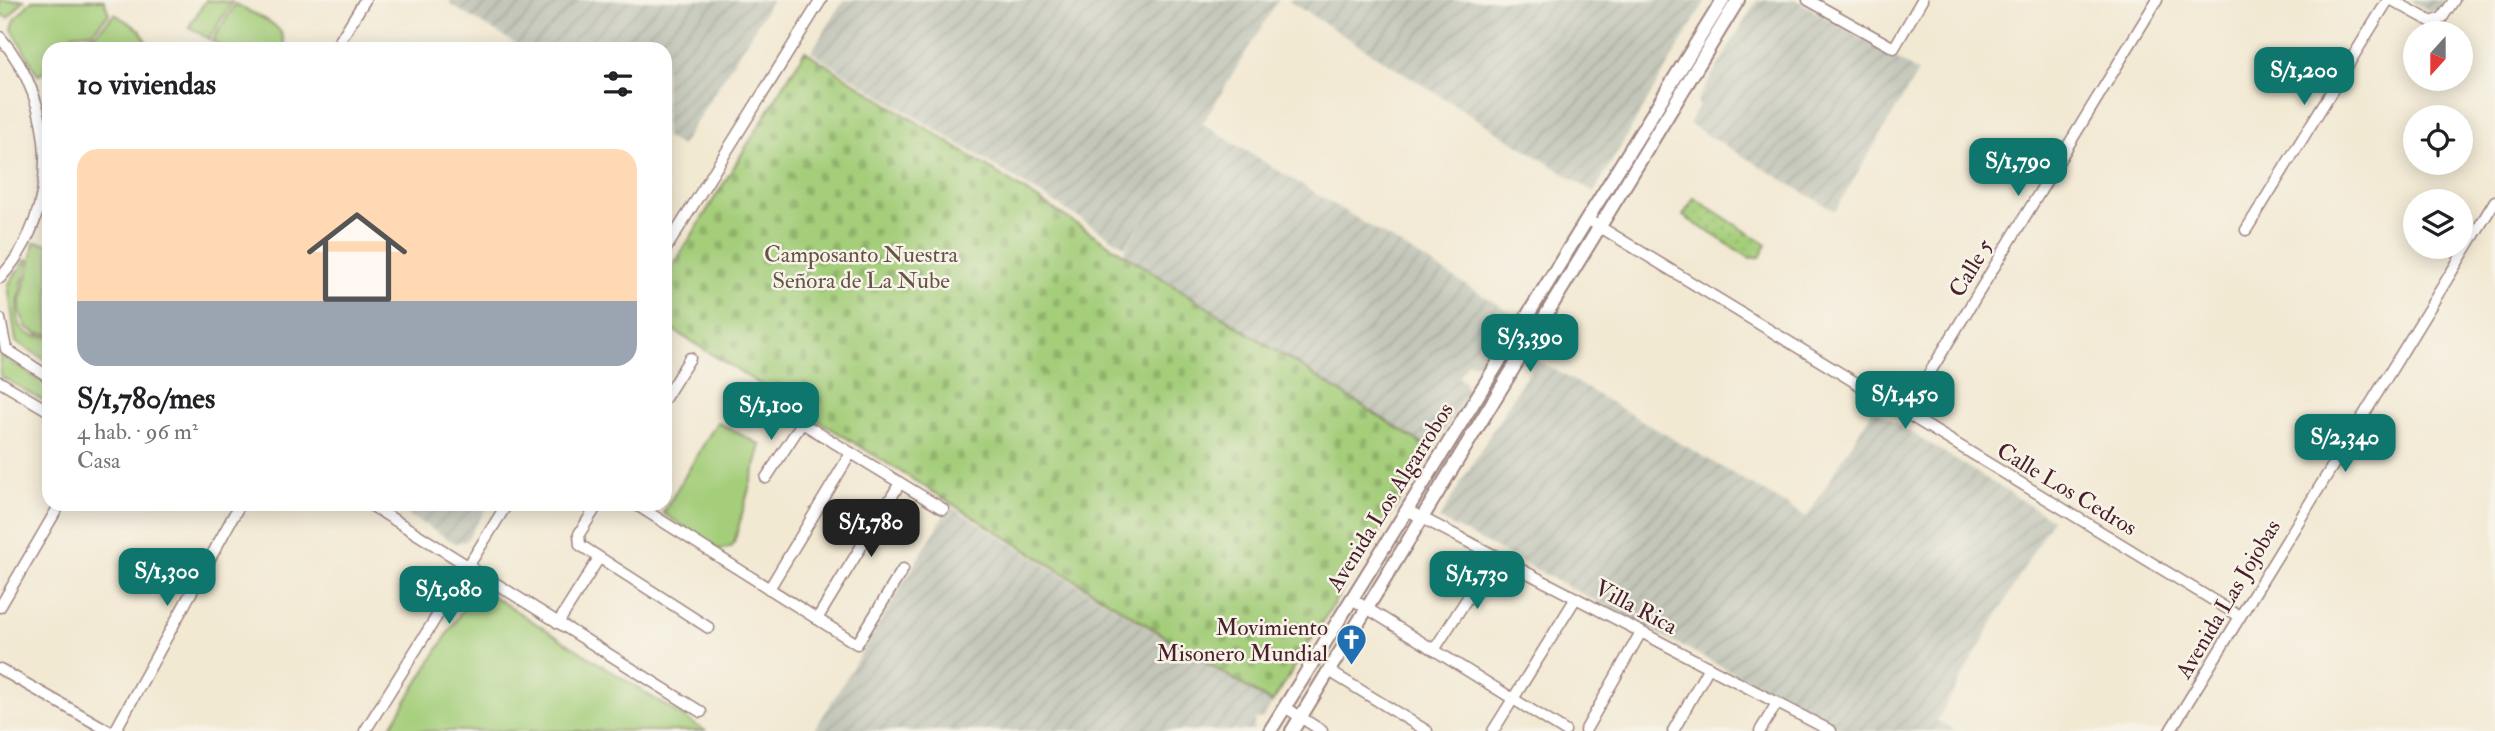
<!DOCTYPE html>
<html lang="es">
<head>
<meta charset="utf-8">
<style>
  :root { --surface:#fff; --page:#f2f2f2; --text:#202124; --muted:#757577; --accent:#0f766e }
  body { margin:0; font-family:"IM FELL Double Pica",serif; background:var(--page); color:var(--text); height:100vh; display:flex; flex-direction:column; font-size:26px; white-space:nowrap }
  * { box-sizing:border-box; margin:0 }
  p { font-size:23px; color:var(--muted) }
  .icon { flex:none; width:38px; height:38px; fill:none; stroke:currentColor; stroke-width:2; stroke-linecap:round; stroke-linejoin:round }
  .map { position:relative; flex:1; overflow:hidden }
  .side { position:absolute; left:42px; top:42px; width:630px; height:469px; display:flex; flex-direction:column; background:var(--surface); border-radius:21px; box-shadow:0 4px 18px #0003 }
  .side>* { flex:none }
  .needle { width:46px; rotate:201deg }
  .buttons { position:absolute; left:2403px; top:21px; display:grid; gap:14px }
  .buttons a { display:grid; place-items:center; width:70px; height:70px; border-radius:50%; background:var(--surface); box-shadow:0 4px 18px #0003; font-size:35px }
  .price { position:absolute; translate:-50% -60px; padding:0 16px; border-radius:14px; background:var(--accent); color:#fff; font-size:23px; line-height:46px; filter:drop-shadow(0 2px 4px #0008) }
  .price::after { content:''; position:absolute; left:50%; top:42px; width:21px; height:16px; margin-left:-10px; background:inherit; clip-path:polygon(0 0,100% 0,50% 100%) }
  .price.active { background:#222; color:#fff }
  ul { padding:0; list-style:none }
  li { display:grid; align-content:center; gap:14px; height:371px; padding:0 35px }
  li span { display:grid; place-items:center; height:217px; border-radius:21px; color:#555 }
  li>.icon { margin-inline-start:auto }
  span .icon { width:126px; height:126px; fill:#fffc; stroke-width:1 }
  li b { font-size:30px }
  h2 { display:flex; justify-content:space-between; align-items:center; height:84px; padding:0 35px; font-size:30px }
  .map>svg:first-child { display:block }
  .industrial { fill:url(#industrial-furrows) }
  .grass { fill:#a4ce7a; stroke:#777652; stroke-width:2 }
  .cemetery { fill:url(#cemetery-stones); stroke:#777652; stroke-width:2 }
  .park { fill:url(#park-dots); stroke:#777652; stroke-width:2 }
  .lines { fill:none; stroke-linecap:round; stroke-linejoin:round }
  .minor-casing { stroke:#9e847f; stroke-width:13 }
  .tertiary-casing { stroke:#9e847f; stroke-width:16 }
  .minor { stroke:#fff; stroke-width:10 }
  .tertiary { stroke:#fff; stroke-width:12 }
  .labels { text-anchor:middle; dominant-baseline:central; stroke-width:5; stroke-linejoin:round; paint-order:stroke }
  .park-label { font-size:23px; fill:#655443; stroke:#f7f3e8 }
  .street-label { font-size:23px; fill:#4a1f2b; stroke:#f7f3e8 }
  .poi-label { font-size:23px; fill:#4a1f2b; stroke:#f7f3e8; text-anchor:end }
</style>
</head>
<body>
<div class="map">
<svg width="2495" height="731" viewBox="0 0 2495 731">
  <defs>
    <pattern id="industrial-furrows" width="10" height="10" patternUnits="userSpaceOnUse" patternTransform="scale(1.75)"><rect width="10" height="10" fill="#c3c6b9"/><path d="M-1 1l2-2M0 10L10 0M9 11l2-2" fill="none" stroke="#a9aa9f"/></pattern>
    <pattern id="cemetery-stones" width="16" height="16" patternUnits="userSpaceOnUse" patternTransform="scale(1.75)"><rect width="16" height="16" fill="#a4ce7a"/><path d="M2 7V4a2 2 0 0 1 4 0v3zM10 15v-3a2 2 0 0 1 4 0v3z" fill="#8fb06a"/></pattern>
    <pattern id="park-dots" width="8" height="8" patternUnits="userSpaceOnUse" patternTransform="scale(1.75)"><rect width="8" height="8" fill="#a4ce7a"/><path d="M2 2h.1M6 6h.1" fill="none" stroke="#8fb06a" stroke-width="1.8" stroke-linecap="round"/></pattern>
  </defs>
  <rect width="100%" height="100%" fill="#f7f3e8"/>
  <filter id="ink" filterUnits="userSpaceOnUse"><feTurbulence type="fractalNoise" baseFrequency=".0143" numOctaves="2"/><feDisplacementMap in="SourceGraphic" scale="14" xChannelSelector="R" yChannelSelector="G"/><feConvolveMatrix kernelMatrix="1 2 1 2 8 2 1 2 1" color-interpolation-filters="sRGB"/></filter>
  <filter id="wash" filterUnits="userSpaceOnUse"><feTurbulence type="fractalNoise" baseFrequency=".00686" numOctaves="4" result="noise"/><feDisplacementMap in="SourceGraphic" scale="28" xChannelSelector="R" yChannelSelector="G"/><feGaussianBlur stdDeviation="1.57" result="paint"/><feColorMatrix in="noise" values="0 0 0 0 0 0 0 0 0 0 0 0 0 0 0 0 0 1.4 0 .05"/><feComposite in="paint" operator="in"/></filter>
  <g filter="url(#wash)">
    <rect width="100%" height="100%" fill="#f2e9d3"/>
    <g class="industrial">
      <path d="M450,0H772L681,146L665,137V49H525L451,5Z"/>
      <path d="M844,0H1278L1202,124L1515,315L1485,364L1468,362L1458,377L1464,381L1467,393L1432,450L1123,254L1155,200L1126,247L811,52Z"/>
      <path d="M1287,0H1706L1594,192Z"/>
      <path d="M1757,0H1797L1918,72L1835,211L1689,124L1699,106L1697,101Z"/>
      <path d="M2410,0H2445L2439,9L2430,12Z"/>
      <path d="M1536,359L1807,517L1873,409L2052,519L1937,721L1956,731H1845L1439,519Z"/>
      <path d="M390,504H489L466,541L455,543Z"/>
      <path d="M950,506L1272,704L1263,718L1255,719L1253,731H814Z"/>
    </g>
    <g class="grass">
      <path d="M0,0H24L8,18L0,14Z"/>
      <path d="M32,0H104L109,14L92,32L73,34L55,49H49V59L42,74L38,75L12,29L15,19Z"/>
      <path d="M206,0L232,2L209,39L189,27Z"/>
      <path d="M235,4C253,15 287,22 285,49H225L212,41Z"/>
      <path d="M115,14L140,30L150,49H62L74,40L95,34Z"/>
      <path d="M34,242L49,244V334H39L27,328L20,312V300L30,267Z"/>
      <path d="M26,259L29,260C21,285 0,343 49,336V362L16,342L8,285Z"/>
      <path d="M0,355L49,386V404L0,376Z"/>
      <path d="M717,422L761,445L734,543L731,547L719,550L663,513Z"/>
      <path d="M477,586L704,730L706,731H388Z"/>
    </g>
    <path class="cemetery" d="M805,51L1432,450L1353,573H1345L1341,579L1344,587L1272,703L665,325V279Z"/>
    <path class="park" d="M1694,198L1767,245L1760,257L1750,258L1683,216Z"/>
  </g>
  <g filter="url(#ink)">
    <g class="lines">
      <defs>
        <g id="minor">
          <path d="M1808,0L1894,48L1922,0"/>
          <path d="M2392,0L2432,22L2442,18L2454,0"/>
          <path d="M0,37C58,105 62,211 0,278"/>
          <path d="M335,49L365,0"/>
          <path d="M1587,219L2239,616"/>
          <path d="M2246,230L2388,0"/>
          <path d="M665,250L821,0"/>
          <path d="M0,319L6,349L49,377"/>
          <path d="M0,382L49,411"/>
          <path d="M665,398L690,358"/>
          <path d="M1905,413L2157,0"/>
          <path d="M766,478L802,423L943,509"/>
          <path d="M369,504L701,712"/>
          <path d="M598,504L579,534L580,545L709,628"/>
          <path d="M635,504L857,644L903,569"/>
          <path d="M1407,510L1831,731"/>
          <path d="M769,589L851,453"/>
          <path d="M1352,599L1565,731"/>
          <path d="M0,607L60,504"/>
          <path d="M817,619L900,483"/>
          <path d="M558,623L599,558"/>
          <path d="M1434,650L1495,555"/>
          <path d="M0,669L109,731"/>
          <path d="M1329,671L1427,731"/>
          <path d="M1285,707L1322,731"/>
          <path d="M115,731L240,504"/>
          <path d="M365,731L507,504"/>
          <path d="M1493,731L1576,598"/>
          <path d="M1585,731L1641,632"/>
          <path d="M1673,731L1709,667"/>
          <path d="M1760,731L1777,703"/>
          <path d="M2170,731L2495,201"/>
        </g>
        <g id="tertiary">
          <path d="M1270,731L1723,0"/>
          <path d="M1292,731L1738,0"/>
        </g>
      </defs>
      <use href="#minor" class="minor-casing"/>
      <use href="#tertiary" class="tertiary-casing"/>
      <use href="#minor" class="minor"/>
      <use href="#tertiary" class="tertiary"/>
    </g>
  </g>
  <defs>
    <symbol id="church-pin" viewBox="-11 -11 22 30"><path d="M0 17L-7.5 6A9.5 9.5 0 1 1 7.5 6Z" fill="#1f6fb2" stroke="#f7f3e8"/><path d="M-1.2-6h2.4v3.5h3.3v2.4h-3.3V6h-2.4V-.1h-3.3v-2.4h3.3Z" fill="#fff"/></symbol>
  </defs>
  <g fill-rule="evenodd">
    <use href="#church-pin" x="1334" y="622" width="35" height="47"/>
  </g>
  <g class="labels">
    <g class="park-label">
      <text x="861" y="254">Camposanto Nuestra<tspan x="861" dy="26">Señora de La Nube</tspan></text>
    </g>
    <g class="street-label">
      <text transform="translate(1971 268) rotate(-59)">Calle 5</text>
      <text transform="translate(2067 489) rotate(31)">Calle Los Cedros</text>
      <text transform="translate(1390 497) rotate(-58)">Avenida Los Algarrobos</text>
      <text transform="translate(2228 599) rotate(-59)">Avenida Las Jojobas</text>
      <text transform="translate(1636 607) rotate(28)">Villa Rica</text>
    </g>
    <g class="poi-label">
      <text x="1328" y="627">Movimiento<tspan x="1328" dy="26">Misonero Mundial</tspan></text>
    </g>
  </g>
</svg>
<div class="buttons">
<a><svg class="needle" viewBox="-14 -14 28 28"><path d="M0-13l5 13h-10z" fill="#e53935"/><path d="M0 13l5-13h-10z" fill="#757577"/></svg></a>
<a><svg class="icon" aria-label="locate" viewBox="0 0 24 24"><circle cx="12" cy="12" r="6"/><path d="M12 2v4M12 18v4M2 12h4M18 12h4"/></svg></a>
<a><svg class="icon" aria-label="layers" viewBox="0 0 24 24"><path d="M12 4l9 5-9 5-9-5zM3 14l9 5 9-5"/></svg></a>
</div>
<b class="price" style="left:2304px;top:107px">S/1,200</b>
<b class="price" style="left:2018px;top:198px">S/1,790</b>
<b class="price" style="left:1530px;top:374px">S/3,390</b>
<b class="price" style="left:1905px;top:431px">S/1,450</b>
<b class="price" style="left:771px;top:442px">S/1,100</b>
<b class="price" style="left:2345px;top:474px">S/2,340</b>
<b class="price active" style="left:871px;top:559px">S/1,780</b>
<b class="price" style="left:167px;top:608px">S/1,300</b>
<b class="price" style="left:1477px;top:611px">S/1,730</b>
<b class="price" style="left:449px;top:626px">S/1,080</b>
<section class="side">
<h2>10 viviendas<svg class="icon" aria-label="filters" viewBox="0 0 24 24"><path d="M4 7h16M4 17h16"/><circle cx="9" cy="7" r="2"/><circle cx="15" cy="17" r="2"/></svg></h2>
<ul>
<li><span style="background:linear-gradient(#ffd9b3 70%,#9aa5b1 0)"><svg class="icon" aria-label="home" viewBox="0 0 24 24"><path d="M3 11l9-7 9 7M6 9v11h12V9"/></svg></span><div><b>S/1,780/mes</b><p>4 hab. · 96 m²</p><p>Casa</p></div></li>
</ul>
</section>
</div>
</body>
</html>
